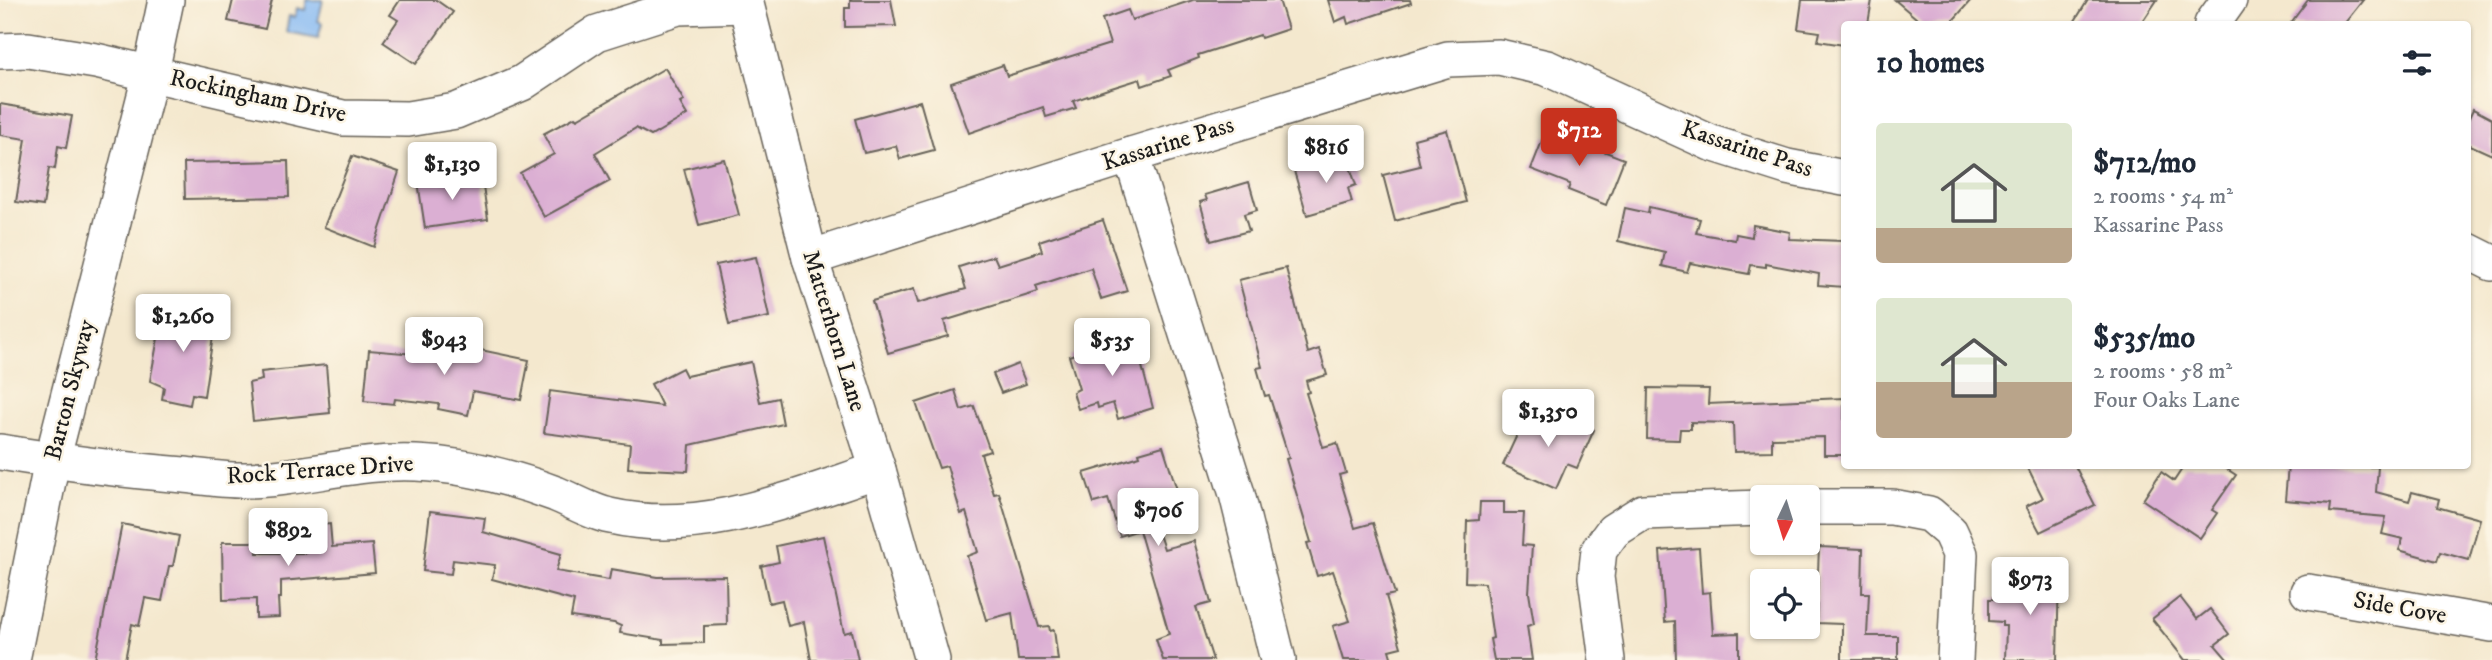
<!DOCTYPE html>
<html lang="en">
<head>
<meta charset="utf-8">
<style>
  :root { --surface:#fff; --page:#f6f6f7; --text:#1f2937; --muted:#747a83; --accent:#c8321e }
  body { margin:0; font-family:"IM FELL DW Pica",serif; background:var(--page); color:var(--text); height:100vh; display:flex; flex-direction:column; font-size:26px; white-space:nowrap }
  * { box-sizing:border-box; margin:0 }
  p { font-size:23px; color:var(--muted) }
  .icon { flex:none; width:38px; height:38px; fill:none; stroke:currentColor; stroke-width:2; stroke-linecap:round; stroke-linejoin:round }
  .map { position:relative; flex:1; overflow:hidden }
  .side { position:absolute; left:1841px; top:21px; width:630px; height:448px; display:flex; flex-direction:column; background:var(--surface); border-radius:7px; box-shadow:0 2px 5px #0004 }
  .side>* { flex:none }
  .needle { width:46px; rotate:184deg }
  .buttons { position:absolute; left:1750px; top:485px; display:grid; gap:14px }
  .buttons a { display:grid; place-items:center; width:70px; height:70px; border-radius:7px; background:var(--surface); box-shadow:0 2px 5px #0004; font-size:35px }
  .price { position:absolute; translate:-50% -60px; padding:0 16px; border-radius:7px; background:#fff; color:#222; font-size:23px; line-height:46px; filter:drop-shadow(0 2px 4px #0008) }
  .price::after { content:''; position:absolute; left:50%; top:42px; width:21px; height:16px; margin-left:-10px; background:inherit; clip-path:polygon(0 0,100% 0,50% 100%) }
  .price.selected { background:var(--accent); color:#fff }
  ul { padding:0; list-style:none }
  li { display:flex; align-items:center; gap:21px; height:175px; padding:0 35px }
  li span { display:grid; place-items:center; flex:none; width:196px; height:140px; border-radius:7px; color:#555 }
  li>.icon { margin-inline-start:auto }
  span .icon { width:84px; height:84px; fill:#fffc; stroke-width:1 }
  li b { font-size:30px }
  h2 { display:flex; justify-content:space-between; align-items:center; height:84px; padding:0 35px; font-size:30px }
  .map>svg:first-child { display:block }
  .water { fill:#86baf4; stroke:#516b88; stroke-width:2 }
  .building { fill:#dbafd3 }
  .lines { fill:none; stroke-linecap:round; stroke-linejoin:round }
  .minor-casing { stroke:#68635a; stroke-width:38 }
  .minor { stroke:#fff; stroke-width:35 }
  .labels { text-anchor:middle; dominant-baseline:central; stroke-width:5; stroke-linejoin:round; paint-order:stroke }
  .street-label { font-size:24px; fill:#1c1c1c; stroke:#fcf5e5 }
</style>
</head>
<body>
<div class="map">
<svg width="2492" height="660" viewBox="0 0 2492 660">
  <rect width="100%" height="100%" fill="#fcf5e5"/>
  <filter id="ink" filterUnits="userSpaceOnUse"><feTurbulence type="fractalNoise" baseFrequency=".0143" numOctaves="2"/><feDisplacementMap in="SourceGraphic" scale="14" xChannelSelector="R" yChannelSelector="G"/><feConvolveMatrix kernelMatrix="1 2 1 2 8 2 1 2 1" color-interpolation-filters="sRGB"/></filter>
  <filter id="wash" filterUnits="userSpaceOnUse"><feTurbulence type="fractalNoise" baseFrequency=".00686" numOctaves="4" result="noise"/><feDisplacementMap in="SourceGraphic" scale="28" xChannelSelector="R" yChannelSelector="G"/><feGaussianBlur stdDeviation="1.57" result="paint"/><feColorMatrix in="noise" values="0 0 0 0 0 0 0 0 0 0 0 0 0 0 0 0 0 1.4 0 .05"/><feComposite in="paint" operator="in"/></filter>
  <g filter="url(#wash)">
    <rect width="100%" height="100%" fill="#f4e8ce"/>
    <path class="water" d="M307,0H323L318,21L322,23L318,38L286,32L289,16L295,17L297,8L305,10Z"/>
    <g id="blocks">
      <g class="building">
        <path d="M233,0H272L265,29L228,21Z"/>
        <path d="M400,0H436L453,12L416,64L383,42L398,20L390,15Z"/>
        <path d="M850,0H891L896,26L845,27V8H850Z"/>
        <path d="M1193,0H1279L1288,29L1261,38L1260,35L1198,55L1199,58L1168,70L1171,76L1142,86L1140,79L1105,90L1073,101L1076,108L1046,117L1043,107L969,133L951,83L1003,65L1007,76L1110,44L1102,19L1128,10L1132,20Z"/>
        <path d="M1328,0H1410L1411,3L1348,24L1346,17L1335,22Z"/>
        <path d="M1802,0H1872L1868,24H1844V45L1818,41L1820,32L1798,29Z"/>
        <path d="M1895,0H1971L1950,24H1923Z"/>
        <path d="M2088,0H2157L2141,24H2073Z"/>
        <path d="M2308,0H2363L2344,24H2290Z"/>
        <path d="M665,68L684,101L680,103L687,115L651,136L636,128L595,153L610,181L544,217L520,173L554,154L543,134L575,117L577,119Z"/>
        <path d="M920,101L934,150L900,159L896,146L864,153L855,119Z"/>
        <path d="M0,104L72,116L66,148L58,146L55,169L49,168L43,206L16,202L26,139L0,135Z"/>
        <path d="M2473,109L2492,119V155L2468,144V120Z"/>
        <path d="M1447,130L1466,202L1395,221L1383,175L1420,166L1414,139Z"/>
        <path d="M1544,136L1567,146L1570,138L1624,159L1606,205L1568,190L1570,184L1531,169Z"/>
        <path d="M1346,155L1356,185L1348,188L1352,202L1307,215L1294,171Z"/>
        <path d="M352,156L399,172L374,247L324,227Z"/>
        <path d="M724,159L739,215L699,225L684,169Z"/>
        <path d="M288,161L289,197L185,199L184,163Z"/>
        <path d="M460,178L461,183L482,180L488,219L425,228L418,182Z"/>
        <path d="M1249,182L1257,210L1244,214L1249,231L1211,241L1200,202L1207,200L1205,195Z"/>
        <path d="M1649,207L1700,219L1696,233L1735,240L1736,234L1752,237L1753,225L1790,232L1789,239L1844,241V287L1818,285L1819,274L1766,264V267L1751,265L1749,274L1690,263L1687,272L1662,266L1665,252L1618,241L1625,208L1648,213Z"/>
        <path d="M1103,220L1127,291L1101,299L1091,268L1036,286L1038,292L944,321L948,336L888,353L872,301L914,289L918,303L966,289L959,267L994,256L998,265L1042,251L1039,241Z"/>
        <path d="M756,257L769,317L729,325L716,265Z"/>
        <path d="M1286,268L1308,353L1319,349L1327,375L1306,381L1309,392L1306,393L1323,447L1337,443L1346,473L1339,475L1355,528L1373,523L1395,594L1386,596L1401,647L1389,650L1392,660H1343L1333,626L1350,621L1333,571L1317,576L1307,543L1311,542L1286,459L1289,458L1269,395L1265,396L1257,368L1262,367L1239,280Z"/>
        <path d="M183,302L209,307L204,334L213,336L204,396L192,394L190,405L162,399L164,387L150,381L163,311L180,315Z"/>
        <path d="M1129,336L1134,352L1138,351L1153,408L1118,419L1113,403L1098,408L1097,403L1078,409L1073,392L1079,389L1069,356Z"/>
        <path d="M452,344L529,360L521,400L473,391L468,415L438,409L439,404L395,399L394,404L364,401L369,350L449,357Z"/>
        <path d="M751,362L760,402L778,398L783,424L690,445L688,471L628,468L630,444L544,433L550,391L662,406L651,384L682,368L686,376Z"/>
        <path d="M1018,364L1026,384L1001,393L993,374Z"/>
        <path d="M326,365L330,413L253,421L249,383L262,380L261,372Z"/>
        <path d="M1648,388L1709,389L1708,404L1844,398V455H1824V437L1772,438V451L1734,452L1733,423L1691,422V429H1680L1679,440L1647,439Z"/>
        <path d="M955,390L961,410L974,406L990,451L981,454L994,494L999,493L1039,627L1049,626L1050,631L1054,630L1058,660H1018L1012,613L986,620L967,556L978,552L966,512L961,514L947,466L939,468L916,403Z"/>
        <path d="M1556,413L1594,430L1577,468L1567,464L1556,489L1503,465L1523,422L1533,426L1536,419L1551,425Z"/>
        <path d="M1163,446L1178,493L1148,502L1164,549L1194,541L1211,603L1196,607L1213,660H1163L1156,639L1169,634L1139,530L1120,536L1108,499L1094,503L1084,473L1140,456L1139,453Z"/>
        <path d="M2027,466H2075L2095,505L2040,532L2026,506L2043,498Z"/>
        <path d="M2184,466H2222L2236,475L2212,510L2217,513L2200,538L2143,500L2161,472L2174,481Z"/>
        <path d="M2288,466L2378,467L2376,492L2409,501L2412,492L2439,499L2437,507L2480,519L2469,560L2440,552L2437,561L2399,550L2403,539L2382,534L2386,517L2330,512L2331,504L2285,500Z"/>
        <path d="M1480,502H1504V513H1524L1522,545L1532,546L1529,593L1534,624L1527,626L1532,660H1494L1490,639L1493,638L1485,583L1465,582L1467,521L1479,520Z"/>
        <path d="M430,511L485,518L483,532L561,554L556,571L609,580L611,569L658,577L726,576L727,625L704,626V643L663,644V640L620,633L621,626L614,623L571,617L574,601L492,579L495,565L453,560L451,574L423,571Z"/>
        <path d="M122,524L179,536L173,566H169L162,601L145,598L139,626L132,624L125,660H95Z"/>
        <path d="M330,524L332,547L372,544L375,573L281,581V598H278L279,617L256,618V599L223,600L222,542H257V553H306L303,527Z"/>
        <path d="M823,536L844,633L852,631L858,660H811L804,622L788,626L782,600L769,603L761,566L779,562L776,546Z"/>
        <path d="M1819,547L1863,549L1862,593H1869L1867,636H1898V660H1842V624L1816,623Z"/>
        <path d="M1699,548L1702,593L1710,592L1713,634L1739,633V660H1676L1675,621L1665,622L1660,551Z"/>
        <path d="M2014,571L2059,573L2057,660H2005L2006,626H2002V622L1989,621V599H2003L2004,595H2014Z"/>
        <path d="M2180,597L2197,619L2210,609L2229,634L2215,645L2228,660H2185L2152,619Z"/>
      </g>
    </g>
  </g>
  <g filter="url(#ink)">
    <use href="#blocks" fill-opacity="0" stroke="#68635a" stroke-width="2"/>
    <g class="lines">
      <defs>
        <g id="minor">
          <path d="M745,0L810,258L878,470L932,660"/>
          <path d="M2212,24L2229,0"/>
          <path d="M0,51L28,50L96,61L343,118L408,119L456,111L522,83L597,33L678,7L745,5"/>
          <path d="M1131,155L1237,494L1278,660"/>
          <path d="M2468,251L2492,263"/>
          <path d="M810,258L1131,155L1448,59L1499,57L1547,68L1711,143L1787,167L1844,178"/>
          <path d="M0,452C61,462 122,470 184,475C203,477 223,480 242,480C300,480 358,460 416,463C464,465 511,477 556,494C573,501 591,512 610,516C701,537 792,498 878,470"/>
          <path d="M1808,507H1892L1929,514L1950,532L1960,554L1955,660"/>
          <path d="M2308,592L2492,624"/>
          <path d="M12,660L52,461L151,72L166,0"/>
          <path d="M1607,660L1596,577L1599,550L1613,531L1643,512L1762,508"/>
        </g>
      </defs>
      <use href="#minor" class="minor-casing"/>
      <use href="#minor" class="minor"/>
    </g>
  </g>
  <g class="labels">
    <g class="street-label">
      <text transform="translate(258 96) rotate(12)">Rockingham Drive</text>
      <text transform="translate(1168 144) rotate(-17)">Kassarine Pass</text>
      <text transform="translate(1747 149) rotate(18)">Kassarine Pass</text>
      <text transform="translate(834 331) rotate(73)">Matterhorn Lane</text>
      <text transform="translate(70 390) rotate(-76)">Barton Skyway</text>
      <text transform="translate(320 470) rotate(-4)">Rock Terrace Drive</text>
      <text transform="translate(2400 608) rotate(10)">Side Cove</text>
    </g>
  </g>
</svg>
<div class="buttons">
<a><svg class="needle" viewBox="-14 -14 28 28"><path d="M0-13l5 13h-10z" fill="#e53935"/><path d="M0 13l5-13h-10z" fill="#747a83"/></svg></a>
<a><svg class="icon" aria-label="locate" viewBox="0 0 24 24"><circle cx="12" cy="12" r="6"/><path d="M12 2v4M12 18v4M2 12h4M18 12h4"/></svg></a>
</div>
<b class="price selected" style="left:1579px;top:168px">$712</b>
<b class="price" style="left:1326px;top:185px">$816</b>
<b class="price" style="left:452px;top:202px">$1,130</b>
<b class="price" style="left:183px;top:354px">$1,260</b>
<b class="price" style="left:444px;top:377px">$943</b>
<b class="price" style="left:1112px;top:378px">$535</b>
<b class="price" style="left:1548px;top:449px">$1,350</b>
<b class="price" style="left:1158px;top:548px">$706</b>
<b class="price" style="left:288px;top:568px">$892</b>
<b class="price" style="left:2030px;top:617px">$973</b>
<section class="side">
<h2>10 homes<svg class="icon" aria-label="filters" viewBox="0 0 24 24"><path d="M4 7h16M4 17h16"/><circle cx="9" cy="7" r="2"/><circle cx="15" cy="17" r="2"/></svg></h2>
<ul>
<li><span style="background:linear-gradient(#dfe7d0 75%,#b9a48a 0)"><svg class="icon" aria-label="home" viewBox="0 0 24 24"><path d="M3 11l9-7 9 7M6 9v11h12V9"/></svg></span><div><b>$712/mo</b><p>2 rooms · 54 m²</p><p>Kassarine Pass</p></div></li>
<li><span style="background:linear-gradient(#dfe7d0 60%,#b9a48a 0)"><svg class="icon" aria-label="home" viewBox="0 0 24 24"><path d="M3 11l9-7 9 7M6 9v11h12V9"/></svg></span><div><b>$535/mo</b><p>2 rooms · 58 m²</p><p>Four Oaks Lane</p></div></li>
</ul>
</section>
</div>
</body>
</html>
